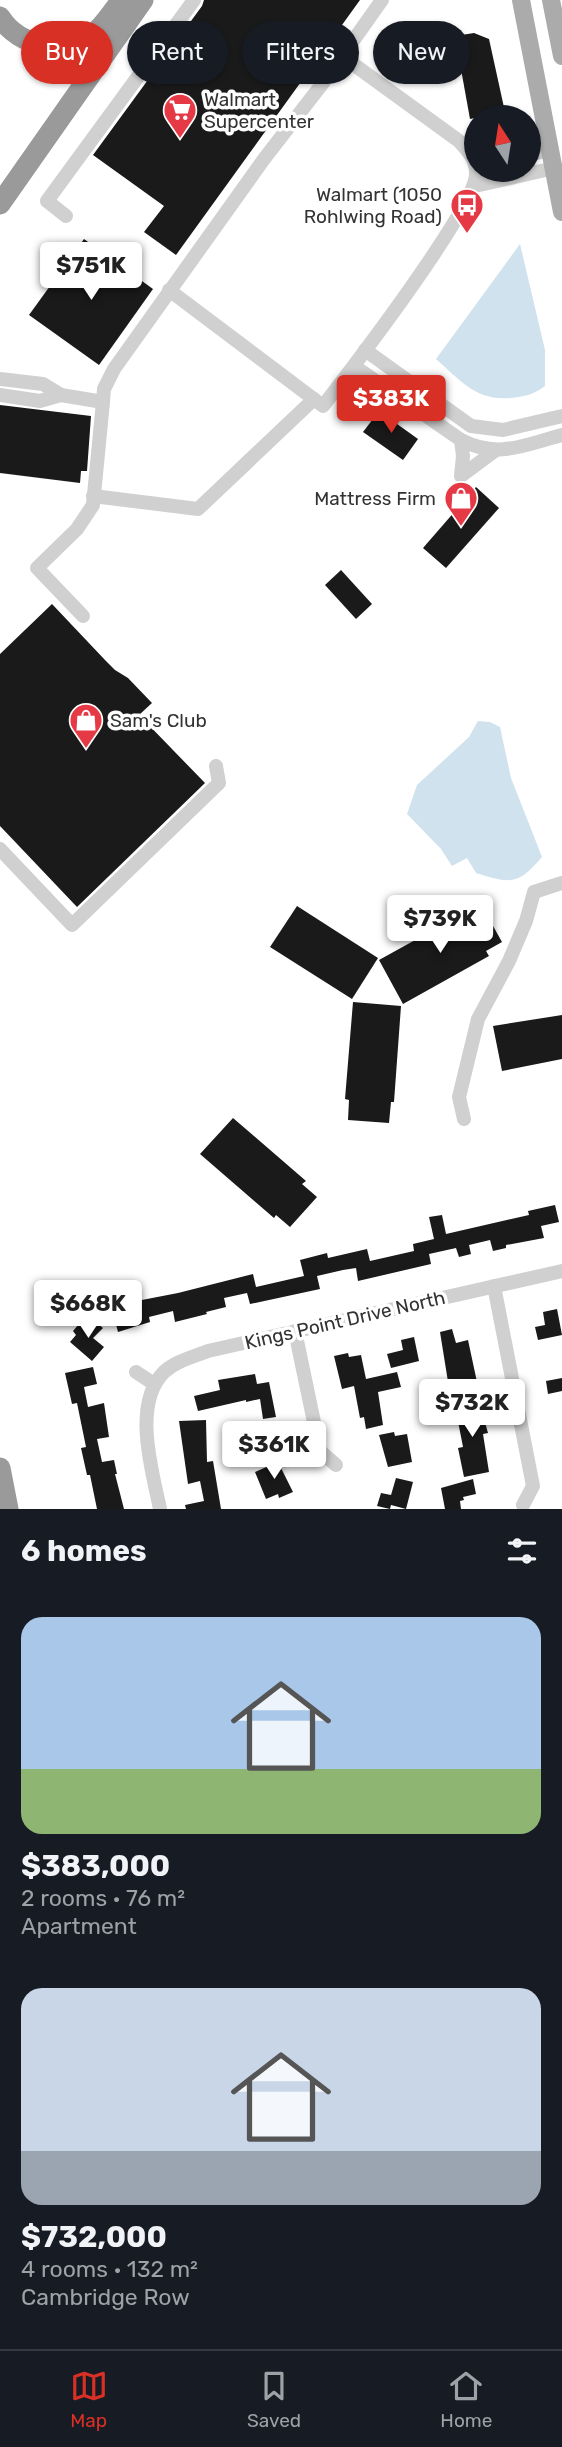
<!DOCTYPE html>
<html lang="en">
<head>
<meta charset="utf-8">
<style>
  :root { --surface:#171b24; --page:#242831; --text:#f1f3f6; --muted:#9ea1a6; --line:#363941; --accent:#d93025 }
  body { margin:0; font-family:Rubik,sans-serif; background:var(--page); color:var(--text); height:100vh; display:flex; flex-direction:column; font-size:26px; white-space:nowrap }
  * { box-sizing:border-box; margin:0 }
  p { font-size:23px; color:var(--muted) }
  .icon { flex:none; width:38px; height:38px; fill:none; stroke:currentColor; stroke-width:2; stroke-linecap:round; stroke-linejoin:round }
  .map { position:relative; height:1509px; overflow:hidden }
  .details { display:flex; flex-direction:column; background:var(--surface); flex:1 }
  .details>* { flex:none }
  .hud { position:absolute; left:21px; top:21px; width:522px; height:63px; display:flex; gap:14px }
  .needle { width:46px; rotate:348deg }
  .fabs { position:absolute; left:464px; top:105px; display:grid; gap:14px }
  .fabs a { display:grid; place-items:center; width:77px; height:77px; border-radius:50%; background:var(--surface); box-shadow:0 2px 5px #0004; font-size:35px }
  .price { position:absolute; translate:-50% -60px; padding:0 16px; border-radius:7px; background:#fff; color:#222; font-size:23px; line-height:46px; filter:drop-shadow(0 2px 4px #0008) }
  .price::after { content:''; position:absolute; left:50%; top:42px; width:21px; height:16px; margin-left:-10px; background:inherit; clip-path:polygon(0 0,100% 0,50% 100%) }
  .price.on { background:var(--accent); color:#fff }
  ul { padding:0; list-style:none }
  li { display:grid; align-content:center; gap:14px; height:371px; padding:0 21px }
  li span { display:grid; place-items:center; height:217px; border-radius:21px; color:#555 }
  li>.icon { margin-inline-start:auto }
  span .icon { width:126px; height:126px; fill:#fffc; stroke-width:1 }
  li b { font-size:30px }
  h2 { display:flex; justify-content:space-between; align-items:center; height:84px; padding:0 21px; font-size:30px }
  .pill { padding:0 24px; border-radius:32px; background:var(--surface); box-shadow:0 2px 5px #0004; font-size:24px; line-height:63px }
  .pill.on { background:var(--accent); color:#fff }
  .tabs { display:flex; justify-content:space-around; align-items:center; height:98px; border-top:2px solid var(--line); background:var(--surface); font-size:19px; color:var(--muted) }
  .tabs a { display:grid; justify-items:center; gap:4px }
  .tabs .on { color:var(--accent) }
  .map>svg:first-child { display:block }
  .water { fill:#cfe2ee }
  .building { fill:#1a1a1a }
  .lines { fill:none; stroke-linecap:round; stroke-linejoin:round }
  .minor { stroke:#d0d0d0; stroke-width:14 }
  .major { stroke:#ababab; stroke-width:18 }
  .highway { stroke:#9a9a9a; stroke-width:21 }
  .labels { text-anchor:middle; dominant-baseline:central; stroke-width:7; stroke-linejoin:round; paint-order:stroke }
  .poi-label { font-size:19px; fill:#333; stroke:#fff; text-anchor:start }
  .street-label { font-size:19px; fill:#333; stroke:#fff }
</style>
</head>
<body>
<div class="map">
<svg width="562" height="1509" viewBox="0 0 562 1509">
  <rect width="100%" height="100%" fill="#fff"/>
  <g class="water">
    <path d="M520,244L545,350V386C535,394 524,397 510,398C476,401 460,380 436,359Z"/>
    <path d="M478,721L490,722L500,727L511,778L542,857C518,885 511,884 476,873L467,858L452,866L441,849L407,814L417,785L469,737Z"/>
  </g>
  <g class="building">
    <path d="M204,0H360L176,255L144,232L164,206L93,155L202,6Z"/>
    <path d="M474,33L489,39L505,112L470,119L455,36Z"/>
    <path d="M84,239L153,289L99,365L29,315Z"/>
    <path d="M0,405L91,416L87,471H81L80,483L0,473Z"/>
    <path d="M379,411L418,439L403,460L363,432Z"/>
    <path d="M476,487L499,508L446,568L423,548Z"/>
    <path d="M341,570L372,604L356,619L325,585Z"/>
    <path d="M52,604L105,660L115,670L128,678L152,703L139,715L205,783L77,907L0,826V654Z"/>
    <path d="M297,906L378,958L352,999L270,947Z"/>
    <path d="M483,908L502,942L486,951L489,956L403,1004L379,960L464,913L466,917Z"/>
    <path d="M353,1002L401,1006L394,1102H391L389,1123L348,1120L349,1100L345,1099Z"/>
    <path d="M562,1015V1059L502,1071L493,1026Z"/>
    <path d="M233,1118L306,1181L302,1184L317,1197L290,1227L276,1215L274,1218L200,1154Z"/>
    <path d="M555,1205L559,1222L541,1226L544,1238L506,1245V1248L493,1251L490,1240L469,1245L471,1254L459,1257L456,1248L429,1254L431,1264L358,1281L356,1268L343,1270L317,1276L320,1289L250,1304L247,1293L224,1298L226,1307L206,1312L207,1314L175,1322L173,1311L149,1317L150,1322L118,1332L114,1317H118L116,1305L178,1293L253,1274L256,1287L304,1276L300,1260L327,1253L328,1258L367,1249L370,1261L414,1251L413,1244L434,1239L429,1217L442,1215L446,1234L529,1215L528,1211Z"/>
    <path d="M557,1309L562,1335L538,1340L535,1327L545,1325L543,1312Z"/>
    <path d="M92,1319L103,1328L93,1338L104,1347L92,1361L70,1342L76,1335L73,1331L79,1324L84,1328Z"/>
    <path d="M452,1329L456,1343L468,1340L477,1382L449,1388L440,1332Z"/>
    <path d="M414,1337L419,1361L391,1368L387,1354L403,1350L401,1340Z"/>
    <path d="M348,1353L349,1357L361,1355L366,1379L397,1372L401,1387L378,1392L383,1425L366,1429L364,1417L360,1418L354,1386L342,1389L334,1356Z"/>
    <path d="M93,1367L97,1384L84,1387L88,1407L104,1403L109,1437L97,1439L102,1462L114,1460L117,1474H115L124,1509H97L90,1475H87L81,1448L86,1447L77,1403L72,1404L65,1373Z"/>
    <path d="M255,1374L257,1384L269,1382L276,1417L263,1419L260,1399L246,1402V1400L198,1411L194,1396L220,1390L218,1380Z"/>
    <path d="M562,1378V1391L548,1394L546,1381Z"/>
    <path d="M479,1401L488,1433L483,1434L489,1472L464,1477L458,1448L463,1447L455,1406Z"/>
    <path d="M206,1420L207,1462L213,1461L221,1509H186L185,1505L204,1501L200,1481L188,1484L179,1421Z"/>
    <path d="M394,1432L395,1436L407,1434L412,1462L388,1467L379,1435Z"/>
    <path d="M278,1462L293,1492L279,1498L278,1494L266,1499L255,1472Z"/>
    <path d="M396,1478L413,1482L406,1509L391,1505L390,1509L377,1506L381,1493L391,1495Z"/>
    <path d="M473,1479L476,1494L463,1497L464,1500L460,1501L461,1509H445L441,1488Z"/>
  </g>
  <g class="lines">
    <g class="minor">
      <path d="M528,155L550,150"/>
      <path d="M475,186L554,168"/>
      <path d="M66,216L47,201L194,0"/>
      <path d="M169,290L323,406C350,371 477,206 476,173C476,159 468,151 459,141L342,56"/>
      <path d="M365,350L471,426L503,430L562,416"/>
      <path d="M354,366L461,440C498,459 524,445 562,435"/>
      <path d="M0,379L43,384L61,395L103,402L93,505L77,529L37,568L83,616"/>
      <path d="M0,395L40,401L61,395"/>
      <path d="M103,402L104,389L114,369L264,159L326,79L382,0"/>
      <path d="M461,440L463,456L461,476L496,450"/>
      <path d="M93,496L198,509L314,399"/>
      <path d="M0,849L72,925L219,783L216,766"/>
      <path d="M464,1119L459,1097L478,1019L509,961L526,921L534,892L562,883"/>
      <path d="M494,1286L533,1486L523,1505"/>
      <path d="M295,1331L320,1451L336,1465"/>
      <path d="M136,1372L154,1384"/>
      <path d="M160,1509C152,1470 132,1404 164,1372C176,1361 193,1357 208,1351L562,1271"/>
    </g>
    <g class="major">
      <path d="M521,0L562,212"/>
      <path d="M551,0L562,56"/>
    </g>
    <g class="highway">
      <path d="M0,17C19,47 64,55 93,34C104,26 113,10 122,0"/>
      <path d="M0,204L143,0"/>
      <path d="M0,1468L8,1509"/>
    </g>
  </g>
  <defs>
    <symbol id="supermarket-pin" viewBox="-11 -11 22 30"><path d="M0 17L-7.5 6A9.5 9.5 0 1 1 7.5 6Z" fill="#e63946" stroke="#fff"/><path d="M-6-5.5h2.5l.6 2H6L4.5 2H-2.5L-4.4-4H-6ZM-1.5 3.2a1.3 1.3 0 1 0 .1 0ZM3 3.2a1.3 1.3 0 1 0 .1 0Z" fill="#fff"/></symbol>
    <symbol id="bus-pin" viewBox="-11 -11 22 30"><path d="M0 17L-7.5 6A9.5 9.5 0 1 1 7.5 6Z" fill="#e63946" stroke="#fff"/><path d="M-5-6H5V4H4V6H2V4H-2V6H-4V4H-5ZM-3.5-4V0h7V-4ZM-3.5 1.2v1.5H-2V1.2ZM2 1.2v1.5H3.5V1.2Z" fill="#fff"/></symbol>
    <symbol id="shop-pin" viewBox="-11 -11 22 30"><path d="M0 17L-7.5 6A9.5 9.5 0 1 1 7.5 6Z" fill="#e63946" stroke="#fff"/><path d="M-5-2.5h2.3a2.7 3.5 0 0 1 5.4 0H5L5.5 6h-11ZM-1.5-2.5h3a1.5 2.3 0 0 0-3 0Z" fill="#fff"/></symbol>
  </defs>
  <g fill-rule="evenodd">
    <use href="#supermarket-pin" x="161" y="91" width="38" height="52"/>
    <use href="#bus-pin" x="448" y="186" width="38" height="52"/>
    <use href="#shop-pin" x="442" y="479" width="38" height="52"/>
    <use href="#shop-pin" x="67" y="701" width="38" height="52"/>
  </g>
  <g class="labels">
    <g class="poi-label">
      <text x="204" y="99">Walmart<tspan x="204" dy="22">Supercenter</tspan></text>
      <text x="442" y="194" text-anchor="end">Walmart (1050<tspan x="442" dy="22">Rohlwing Road)</tspan></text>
      <text x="436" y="498" text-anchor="end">Mattress Firm</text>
      <text x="110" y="720">Sam's Club</text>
    </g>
    <g class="street-label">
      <text transform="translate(345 1320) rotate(-13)">Kings Point Drive North</text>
    </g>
  </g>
</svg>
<div class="fabs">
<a><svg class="needle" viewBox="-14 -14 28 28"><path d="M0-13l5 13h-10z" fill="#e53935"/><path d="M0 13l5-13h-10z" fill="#9ea1a6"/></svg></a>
</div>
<b class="price" style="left:91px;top:302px">$751K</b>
<b class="price on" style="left:391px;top:435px">$383K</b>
<b class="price" style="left:440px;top:955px">$739K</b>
<b class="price" style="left:88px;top:1340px">$668K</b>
<b class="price" style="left:472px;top:1439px">$732K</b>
<b class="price" style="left:274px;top:1481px">$361K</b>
<div class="hud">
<a class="pill on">Buy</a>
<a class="pill">Rent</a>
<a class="pill">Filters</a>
<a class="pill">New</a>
</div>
</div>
<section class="details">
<h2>6 homes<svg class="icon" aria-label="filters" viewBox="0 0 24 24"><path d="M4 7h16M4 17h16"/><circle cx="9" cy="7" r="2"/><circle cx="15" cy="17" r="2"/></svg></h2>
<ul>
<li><span style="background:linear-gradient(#a9c7e8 70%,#8fb573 0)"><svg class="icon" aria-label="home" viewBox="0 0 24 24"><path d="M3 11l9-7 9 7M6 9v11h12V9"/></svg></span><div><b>$383,000</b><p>2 rooms · 76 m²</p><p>Apartment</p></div></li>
<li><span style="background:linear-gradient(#c9d6e8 75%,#9aa5b1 0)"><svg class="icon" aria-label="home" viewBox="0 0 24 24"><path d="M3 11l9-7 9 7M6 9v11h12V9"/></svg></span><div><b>$732,000</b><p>4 rooms · 132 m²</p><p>Cambridge Row</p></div></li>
</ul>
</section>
<nav class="tabs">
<a class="on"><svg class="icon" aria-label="map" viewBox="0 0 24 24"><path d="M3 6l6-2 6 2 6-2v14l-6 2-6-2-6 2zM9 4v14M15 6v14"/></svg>Map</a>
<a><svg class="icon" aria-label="saved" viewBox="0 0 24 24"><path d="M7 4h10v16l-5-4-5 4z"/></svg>Saved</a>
<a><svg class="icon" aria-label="home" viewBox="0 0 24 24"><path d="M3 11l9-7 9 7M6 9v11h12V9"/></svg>Home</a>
</nav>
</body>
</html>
